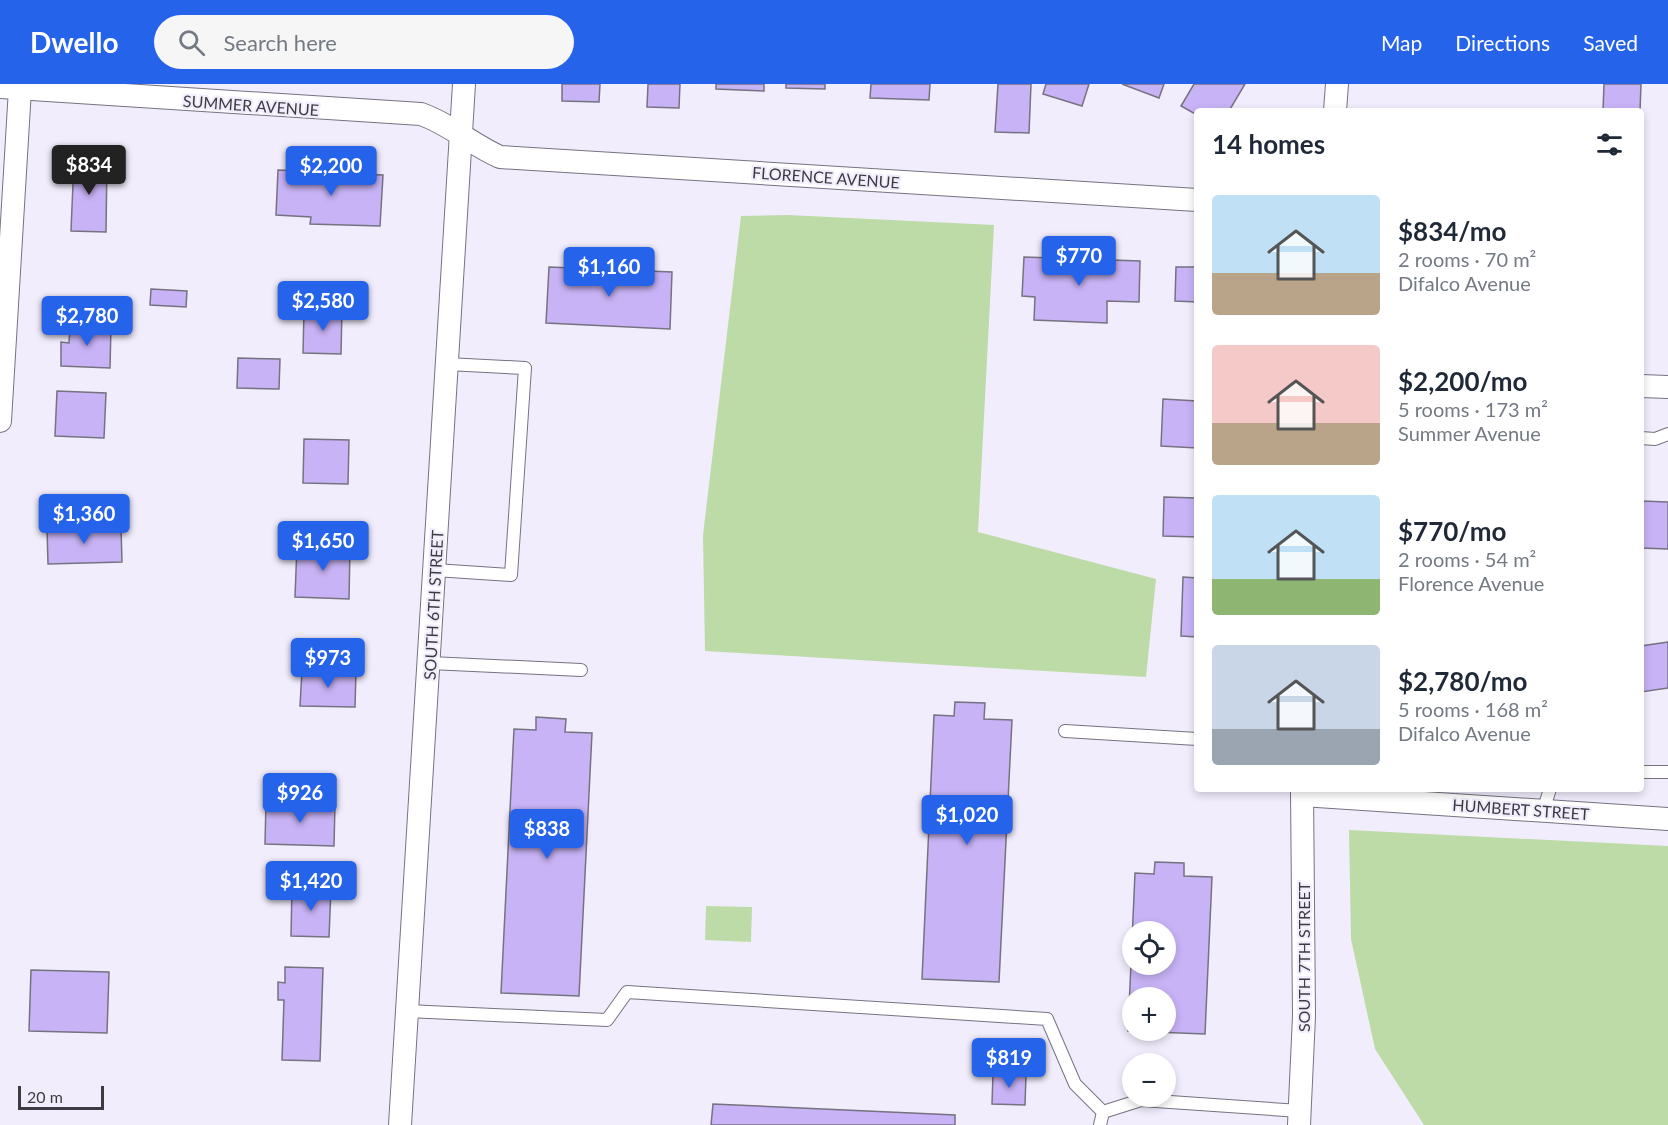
<!DOCTYPE html>
<html lang="en">
<head>
<meta charset="utf-8">
<style>
  :root { --surface:#fff; --page:#f6f6f7; --text:#1f2937; --muted:#747a83; --accent:#2563eb }
  body { margin:0; font-family:Lato,sans-serif; background:var(--page); color:var(--text); height:100vh; display:flex; flex-direction:column; font-size:22px; white-space:nowrap }
  * { box-sizing:border-box; margin:0 }
  p { font-size:20px; color:var(--muted) }
  .icon { flex:none; width:33px; height:33px; fill:none; stroke:currentColor; stroke-width:2; stroke-linecap:round; stroke-linejoin:round }
  .map { position:relative; flex:1; overflow:hidden }
  .sheet { position:absolute; left:1194px; top:24px; width:450px; height:684px; display:flex; flex-direction:column; background:var(--surface); border-radius:6px; box-shadow:0 3px 9px #0003 }
  .sheet>* { flex:none }
  .fabs { position:absolute; left:1122px; top:837px; display:grid; gap:12px }
  .fabs a { display:grid; place-items:center; width:54px; height:54px; border-radius:50%; background:var(--surface); box-shadow:0 3px 9px #0003; font-size:30px }
  .scale { position:absolute; left:18px; bottom:15px; width:86px; box-sizing:border-box; padding-left:6px; border:3px solid #3d3b42; border-top:0; font-size:16px; line-height:21px; white-space:nowrap; color:#3d3b42; -webkit-text-stroke:4px #f1edfd; paint-order:stroke }
  .price { position:absolute; translate:-50% -51px; padding:0 14px; border-radius:6px; background:var(--accent); color:#fff; font-size:20px; line-height:39px; filter:drop-shadow(0 2px 3px #0008) }
  .price::after { content:''; position:absolute; left:50%; top:36px; width:18px; height:14px; margin-left:-9px; background:inherit; clip-path:polygon(0 0,100% 0,50% 100%) }
  .price.selected { background:#222; color:#fff }
  ul { padding:0; list-style:none }
  li { display:flex; align-items:center; gap:18px; height:150px; padding:0 18px }
  li span { display:grid; place-items:center; flex:none; width:168px; height:120px; border-radius:6px; color:#555 }
  li>.icon { margin-inline-start:auto }
  span .icon { width:72px; height:72px; fill:#fffc; stroke-width:1 }
  li b { font-size:26px }
  h2 { display:flex; justify-content:space-between; align-items:center; height:72px; padding:0 18px; font-size:26px }
  header { display:flex; align-items:center; gap:36px; box-sizing:border-box; height:84px; padding:0 30px; background:var(--accent); color:#fff }
  header strong { font-size:28px }
  nav { display:flex; gap:33px; margin-inline-start:auto; font-size:21px }
  .search { width:420px; height:54px; background:var(--page); display:flex; align-items:center; gap:15px; box-sizing:border-box; padding:0 21px; border-radius:33px; color:var(--muted); font-size:22px }
  .map>svg:first-child { display:block }
  .green { fill:#bddba7 }
  .building { fill:#c8b3f6; stroke:#767280; stroke-width:1.5; fill-rule:evenodd }
  .lines { fill:none; stroke-linecap:round; stroke-linejoin:round }
  .lane-casing { stroke:#767281; stroke-width:14 }
  .street-casing { stroke:#767281; stroke-width:24 }
  .lane { stroke:#fff; stroke-width:12 }
  .street { stroke:#fff; stroke-width:22 }
  .labels { text-anchor:middle; dominant-baseline:central; stroke-width:4.5; stroke-linejoin:round; paint-order:stroke }
  .street-label { font-size:16px; fill:#3d3b42; stroke:#f1edfd }
</style>
</head>
<body>
<header>
<strong>Dwello</strong>
<div class="search"><svg class="icon" aria-label="search" viewBox="0 0 24 24"><circle cx="10" cy="10" r="6"/><path d="M15 15l6 6"/></svg>Search here</div>
<nav><a>Map</a><a>Directions</a><a>Saved</a></nav>
</header>
<div class="map">
<svg width="1668" height="1041" viewBox="0 0 1668 1041">
  <rect width="100%" height="100%" fill="#f1edfd"/>
  <g class="green">
    <path d="M788,131L994,141L978,448L1156,495L1146,593L705,567L703,451L741,132Z"/>
    <path d="M1349,746L1668,762V1041H1424L1375,965L1351,855Z"/>
    <path d="M706,822L752,823L751,858L705,856Z"/>
  </g>
  <g class="building">
    <path d="M562,0H600L599,18L562,17Z"/>
    <path d="M648,0H680L679,24L647,23Z"/>
    <path d="M716,0H764V7L716,5Z"/>
    <path d="M786,0H825V5L786,4Z"/>
    <path d="M871,0H930L929,16L870,14Z"/>
    <path d="M998,0H1031L1029,49L995,48Z"/>
    <path d="M1046,0H1089L1082,22L1043,10Z"/>
    <path d="M1122,0H1164L1159,14Z"/>
    <path d="M1194,0H1245L1229,27H1197V31L1181,22Z"/>
    <path d="M1604,0H1641L1640,27H1603Z"/>
    <path d="M74,75L107,76L106,148L71,147Z"/>
    <path d="M278,86L383,91L380,142L310,140L311,133L276,131Z"/>
    <path d="M1024,173L1140,177L1139,218L1107,217V239L1034,236L1035,213L1022,212Z"/>
    <path d="M549,183L672,188L670,245L546,239Z"/>
    <path d="M1176,183H1197V218L1175,217Z"/>
    <path d="M151,205L187,207L186,223L150,221Z"/>
    <path d="M304,226H342L341,270L303,269Z"/>
    <path d="M70,241L111,242L110,284L61,282V258L69,259Z"/>
    <path d="M238,274L280,275L279,305L237,304Z"/>
    <path d="M57,307L106,309L104,354L55,352Z"/>
    <path d="M1163,315L1197,317V364L1161,362Z"/>
    <path d="M304,355L349,356L348,400L303,399Z"/>
    <path d="M1164,413L1197,414V453L1163,452Z"/>
    <path d="M1641,417L1668,418V465L1641,464Z"/>
    <path d="M121,443L122,478L48,480L47,444Z"/>
    <path d="M297,461L350,463L349,515L295,513Z"/>
    <path d="M1183,493L1197,494V553L1181,552Z"/>
    <path d="M1668,558V604L1641,608V562Z"/>
    <path d="M302,586L356,587L355,623L300,622Z"/>
    <path d="M955,618L985,619L984,635L1012,636L999,898L922,895L934,631L954,632Z"/>
    <path d="M536,633L566,635L565,648L592,649L579,912L501,909L514,645L536,646Z"/>
    <path d="M266,718L335,720L334,762L265,760Z"/>
    <path d="M1155,778L1184,779V792L1212,793L1205,950L1128,947L1135,789L1154,790ZM1132,848H1166V880H1132ZM1132,914H1166V946H1132Z"/>
    <path d="M292,803L331,804L329,853L291,852Z"/>
    <path d="M285,883L323,884L320,977L282,976L284,916H278V898L285,899Z"/>
    <path d="M31,886L109,888L107,949L29,947Z"/>
    <path d="M993,990L1026,991L1025,1021L992,1020Z"/>
    <path d="M713,1020L955,1031V1041H711Z"/>
  </g>
  <g class="lines">
    <defs>
      <g id="lane">
        <path d="M1641,354L1655,355L1668,350"/>
        <path d="M435,486L511,491L525,284L447,280"/>
        <path d="M430,579L581,586"/>
        <path d="M1065,647L1197,655"/>
        <path d="M1641,688H1668"/>
        <path d="M1543,727L1550,705"/>
        <path d="M407,927L607,936L627,908L1047,935L1075,1000L1103,1028L1141,1016L1300,1027"/>
        <path d="M1100,1041L1103,1028"/>
      </g>
      <g id="street">
        <path d="M0,3L421,30C450,40 472,61 500,73L1197,116"/>
        <path d="M1335,27L1337,0"/>
        <path d="M1641,302L1668,303"/>
        <path d="M0,337L20,5"/>
        <path d="M1302,711L1668,735"/>
        <path d="M400,1041L464,0"/>
        <path d="M1299,1041L1304,932L1302,705"/>
      </g>
    </defs>
    <use href="#lane" class="lane-casing"/>
    <use href="#street" class="street-casing"/>
    <use href="#lane" class="lane"/>
    <use href="#street" class="street"/>
  </g>
  <g class="labels">
    <g class="street-label">
      <text transform="translate(251 21) rotate(4)">SUMMER AVENUE</text>
      <text transform="translate(826 93) rotate(4)">FLORENCE AVENUE</text>
      <text transform="translate(433 521) rotate(-87)">SOUTH 6TH STREET</text>
      <text transform="translate(1521 725) rotate(4)">HUMBERT STREET</text>
      <text transform="translate(1303 873) rotate(-90)">SOUTH 7TH STREET</text>
    </g>
  </g>
</svg>
<div class="fabs">
<a><svg class="icon" aria-label="locate" viewBox="0 0 24 24"><circle cx="12" cy="12" r="6"/><path d="M12 2v4M12 18v4M2 12h4M18 12h4"/></svg></a>
<a>+</a>
<a>−</a>
</div>
<div class="scale">20 m</div>
<b class="price selected" style="left:89px;top:112px">$834</b>
<b class="price" style="left:331px;top:113px">$2,200</b>
<b class="price" style="left:1079px;top:203px">$770</b>
<b class="price" style="left:609px;top:214px">$1,160</b>
<b class="price" style="left:323px;top:248px">$2,580</b>
<b class="price" style="left:87px;top:263px">$2,780</b>
<b class="price" style="left:84px;top:461px">$1,360</b>
<b class="price" style="left:323px;top:488px">$1,650</b>
<b class="price" style="left:328px;top:605px">$973</b>
<b class="price" style="left:300px;top:740px">$926</b>
<b class="price" style="left:967px;top:762px">$1,020</b>
<b class="price" style="left:547px;top:776px">$838</b>
<b class="price" style="left:311px;top:828px">$1,420</b>
<b class="price" style="left:1009px;top:1005px">$819</b>
<section class="sheet">
<h2>14 homes<svg class="icon" aria-label="filters" viewBox="0 0 24 24"><path d="M4 7h16M4 17h16"/><circle cx="9" cy="7" r="2"/><circle cx="15" cy="17" r="2"/></svg></h2>
<ul>
<li><span style="background:linear-gradient(#bfe0f5 65%,#b9a48a 0)"><svg class="icon" aria-label="home" viewBox="0 0 24 24"><path d="M3 11l9-7 9 7M6 9v11h12V9"/></svg></span><div><b>$834/mo</b><p>2 rooms · 70 m²</p><p>Difalco Avenue</p></div></li>
<li><span style="background:linear-gradient(#f6c9c9 65%,#b9a48a 0)"><svg class="icon" aria-label="home" viewBox="0 0 24 24"><path d="M3 11l9-7 9 7M6 9v11h12V9"/></svg></span><div><b>$2,200/mo</b><p>5 rooms · 173 m²</p><p>Summer Avenue</p></div></li>
<li><span style="background:linear-gradient(#bfe0f5 70%,#8fb573 0)"><svg class="icon" aria-label="home" viewBox="0 0 24 24"><path d="M3 11l9-7 9 7M6 9v11h12V9"/></svg></span><div><b>$770/mo</b><p>2 rooms · 54 m²</p><p>Florence Avenue</p></div></li>
<li><span style="background:linear-gradient(#c9d6e8 70%,#9aa5b1 0)"><svg class="icon" aria-label="home" viewBox="0 0 24 24"><path d="M3 11l9-7 9 7M6 9v11h12V9"/></svg></span><div><b>$2,780/mo</b><p>5 rooms · 168 m²</p><p>Difalco Avenue</p></div></li>
</ul>
</section>
</div>
</body>
</html>
